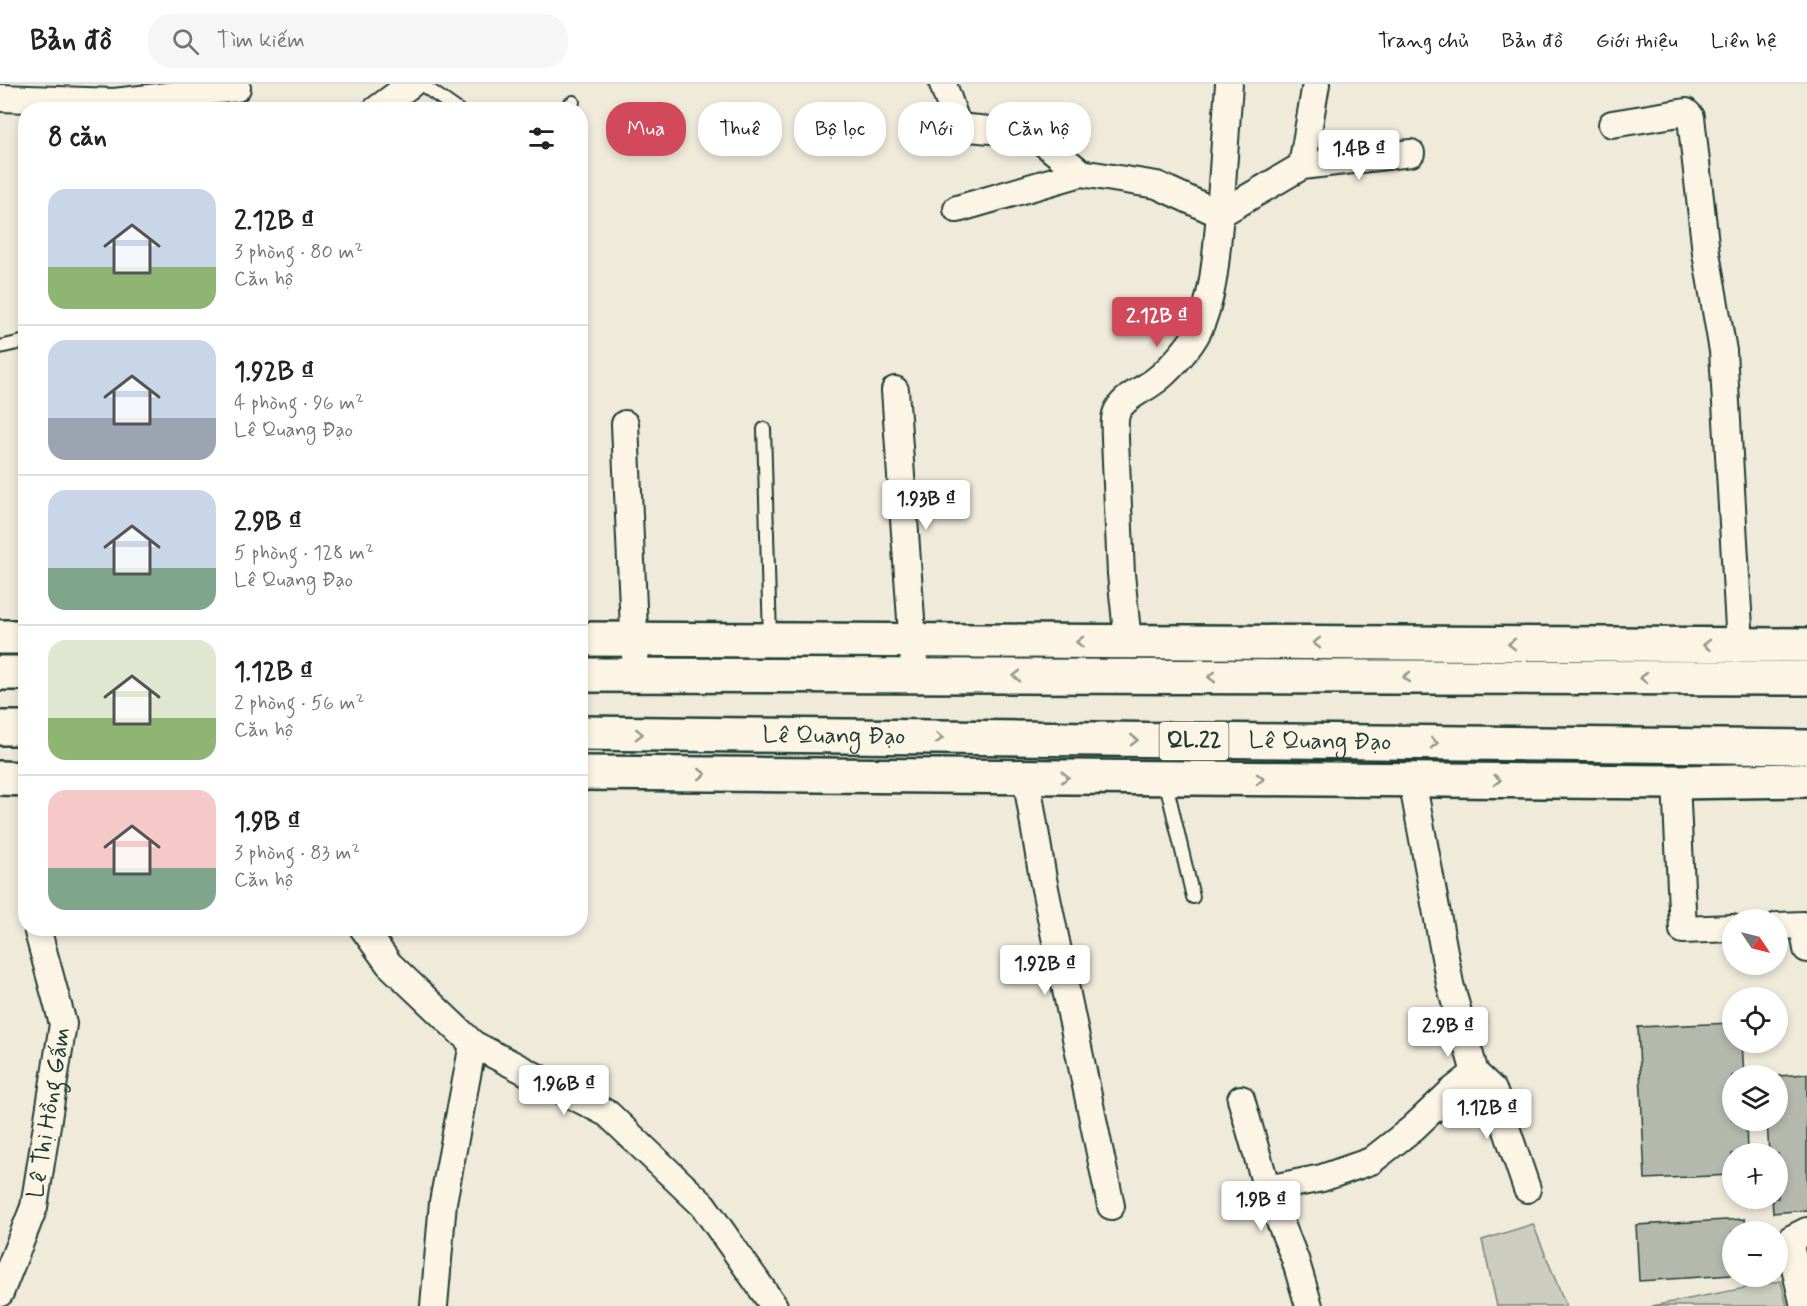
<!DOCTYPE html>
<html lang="vi">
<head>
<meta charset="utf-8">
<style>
  :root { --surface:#fff; --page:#f6f6f6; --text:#222; --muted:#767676; --line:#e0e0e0; --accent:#d1495b }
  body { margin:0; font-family:Mynerve,sans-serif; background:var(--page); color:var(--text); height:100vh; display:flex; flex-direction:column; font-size:22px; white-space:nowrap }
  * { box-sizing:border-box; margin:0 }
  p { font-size:20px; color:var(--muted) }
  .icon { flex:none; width:33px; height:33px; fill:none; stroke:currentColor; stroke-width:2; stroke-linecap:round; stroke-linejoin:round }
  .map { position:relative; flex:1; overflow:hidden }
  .sheet { position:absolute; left:18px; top:18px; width:570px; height:834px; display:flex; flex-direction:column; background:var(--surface); border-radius:24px; box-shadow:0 3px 9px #0003 }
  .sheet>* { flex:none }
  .top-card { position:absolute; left:606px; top:18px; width:570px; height:54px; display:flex; gap:12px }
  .needle { width:39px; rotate:125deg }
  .buttons { position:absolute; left:1722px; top:825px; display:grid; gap:12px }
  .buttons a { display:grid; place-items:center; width:66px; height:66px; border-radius:50%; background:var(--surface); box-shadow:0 3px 9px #0003; font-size:30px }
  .price { position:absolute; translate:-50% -51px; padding:0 14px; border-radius:6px; background:#fff; color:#222; font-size:20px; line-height:39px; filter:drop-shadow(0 2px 3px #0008) }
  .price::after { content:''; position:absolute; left:50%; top:36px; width:18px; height:14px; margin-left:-9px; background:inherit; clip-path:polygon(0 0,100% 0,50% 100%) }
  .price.on { background:var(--accent); color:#fff }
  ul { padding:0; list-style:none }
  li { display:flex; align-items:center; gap:18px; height:150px; padding:0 30px }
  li+li { border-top:2px solid var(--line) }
  li span { display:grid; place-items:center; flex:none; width:168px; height:120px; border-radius:18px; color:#555 }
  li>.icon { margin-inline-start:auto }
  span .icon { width:72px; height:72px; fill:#fffc; stroke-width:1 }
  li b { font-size:26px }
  h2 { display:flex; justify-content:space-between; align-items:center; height:72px; padding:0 30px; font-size:26px }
  .pill { padding:0 21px; border-radius:24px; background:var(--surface); box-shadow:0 3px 9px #0003; font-size:21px; line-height:54px }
  .pill.on { background:var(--accent); color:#fff }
  header { display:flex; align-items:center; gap:36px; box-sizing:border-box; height:84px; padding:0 30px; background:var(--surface); border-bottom:2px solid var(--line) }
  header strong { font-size:28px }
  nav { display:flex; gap:33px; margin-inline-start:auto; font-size:21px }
  .search { width:420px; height:54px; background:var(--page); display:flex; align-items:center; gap:15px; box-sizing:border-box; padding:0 21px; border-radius:24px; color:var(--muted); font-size:22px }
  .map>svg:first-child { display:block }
  .green { fill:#cccdbf; stroke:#76857a; stroke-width:1.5 }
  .building { fill:#b5b9ad; stroke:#1f3d34; stroke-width:1.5 }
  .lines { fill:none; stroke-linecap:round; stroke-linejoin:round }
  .lane-casing { stroke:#1f3d34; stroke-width:16 }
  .street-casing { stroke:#1f3d34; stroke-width:30 }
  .highway-casing { stroke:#1f3d34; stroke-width:38 }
  .lane { stroke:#fcf5e5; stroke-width:12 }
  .street { stroke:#fcf5e5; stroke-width:26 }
  .highway { stroke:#fcf5e5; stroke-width:33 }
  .oneway { stroke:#8e998c }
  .labels { text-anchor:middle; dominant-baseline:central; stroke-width:6; stroke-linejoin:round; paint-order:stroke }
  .shield { fill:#fcf5e5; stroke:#617469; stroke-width:1.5 }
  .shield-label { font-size:22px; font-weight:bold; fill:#1f3d34 }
  .street-label { font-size:24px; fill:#1f3d34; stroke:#fcf5e5 }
</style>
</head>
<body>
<header>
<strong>Bản đồ</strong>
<div class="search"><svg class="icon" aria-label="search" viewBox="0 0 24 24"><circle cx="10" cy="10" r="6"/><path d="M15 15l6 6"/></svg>Tìm kiếm</div>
<nav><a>Trang chủ</a><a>Bản đồ</a><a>Giới thiệu</a><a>Liên hệ</a></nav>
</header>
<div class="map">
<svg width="1807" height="1222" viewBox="0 0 1807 1222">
  <rect width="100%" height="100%" fill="#efeada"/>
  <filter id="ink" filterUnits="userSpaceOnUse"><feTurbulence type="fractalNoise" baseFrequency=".0167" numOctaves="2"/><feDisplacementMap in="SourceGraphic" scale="12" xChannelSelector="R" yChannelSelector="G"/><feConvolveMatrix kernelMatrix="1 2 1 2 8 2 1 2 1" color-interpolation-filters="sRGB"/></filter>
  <g filter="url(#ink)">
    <g class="green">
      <path d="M1533,1140L1566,1222H1497L1482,1156Z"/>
      <path d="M1781,1197L1787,1222H1652Z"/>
    </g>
    <g class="building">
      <path d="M1732,939V958H1742L1744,992H1732V1036H1746L1747,1070H1732V1091L1645,1095L1638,943Z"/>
      <path d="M1807,990V1126L1773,1129L1772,1114H1778V1070H1769L1767,1036H1778V992Z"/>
      <path d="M1745,1135L1746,1148H1732V1191L1639,1197L1636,1141Z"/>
    </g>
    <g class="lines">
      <defs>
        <g id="lane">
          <path d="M421,0L458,26"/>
          <path d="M562,26L573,18"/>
          <path d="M0,263L26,257"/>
          <path d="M764,345L770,555"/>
          <path d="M1165,695L1193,813"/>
        </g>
        <g id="street">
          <path d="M943,0L958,43L1033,50L1081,89"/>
          <path d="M0,14L114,18L237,4"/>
          <path d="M376,26L411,0"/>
          <path d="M1612,40L1686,28L1691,33L1706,169L1723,267L1740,561"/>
          <path d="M1302,82L1411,69"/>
          <path d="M957,125L1081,89L1157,101L1220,130L1229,0"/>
          <path d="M895,306L915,592"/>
          <path d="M625,340L636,592"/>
          <path d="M1128,558L1121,490L1115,355C1115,345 1113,332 1119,324C1126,313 1142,306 1152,299C1166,290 1191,262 1198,247C1215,211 1216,169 1220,130L1302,82L1316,0"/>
          <path d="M1026,692L1043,795L1111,1122"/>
          <path d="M1676,698L1683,846L1732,844"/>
          <path d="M1778,842L1803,841L1807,865"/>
          <path d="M363,844L389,880L473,960L608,1030L703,1121L774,1222"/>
          <path d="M1475,989L1493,1006L1495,1011L1527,1105"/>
          <path d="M1241,1015L1267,1105L1322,1094L1371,1077L1413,1044L1452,1007L1475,989L1450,900L1412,696"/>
          <path d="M1267,1105L1295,1175L1309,1222"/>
          <path id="s1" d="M0,1209L34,1123L63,940L38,848L39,844"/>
          <path d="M434,1222L443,1118L473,960"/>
          <path d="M1804,1222L1791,1166V1155L1807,1147"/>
        </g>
        <g id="highway">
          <path d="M0,553H26"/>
          <path d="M580,555L1807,561"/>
          <path d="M0,589H26"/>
          <path d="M580,591L1807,594"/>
          <path d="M0,644H26"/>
          <path id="s2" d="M580,649L1807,663"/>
          <path d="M580,689L1676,698L1807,696"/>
          <path d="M0,694L26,695"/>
        </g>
      </defs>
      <use href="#lane" class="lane-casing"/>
      <use href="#street" class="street-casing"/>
      <use href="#highway" class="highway-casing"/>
      <use href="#lane" class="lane"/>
      <use href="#street" class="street"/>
      <use href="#highway" class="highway"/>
    </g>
    <defs><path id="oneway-chevron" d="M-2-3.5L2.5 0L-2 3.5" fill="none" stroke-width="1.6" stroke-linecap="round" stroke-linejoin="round" transform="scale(1.5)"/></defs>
    <g class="oneway">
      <use href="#oneway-chevron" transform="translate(1080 558) rotate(-180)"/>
      <use href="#oneway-chevron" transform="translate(1317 559) rotate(-180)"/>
      <use href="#oneway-chevron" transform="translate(1512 560) rotate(-180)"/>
      <use href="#oneway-chevron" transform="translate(1707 561) rotate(-180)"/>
      <use href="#oneway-chevron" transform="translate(1017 592) rotate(-180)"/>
      <use href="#oneway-chevron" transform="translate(1212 593) rotate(-180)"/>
      <use href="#oneway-chevron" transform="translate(1407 593) rotate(-180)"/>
      <use href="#oneway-chevron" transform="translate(1644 594) rotate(-180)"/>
      <use href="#oneway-chevron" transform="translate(639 650) rotate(1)"/>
      <use href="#oneway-chevron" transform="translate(939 654) rotate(1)"/>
      <use href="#oneway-chevron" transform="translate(1134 656) rotate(1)"/>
      <use href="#oneway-chevron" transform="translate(1434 659) rotate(1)"/>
      <use href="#oneway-chevron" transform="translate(702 690)"/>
      <use href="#oneway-chevron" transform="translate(1065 693) rotate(1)"/>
      <use href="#oneway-chevron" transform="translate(1260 695)"/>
      <use href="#oneway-chevron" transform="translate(1497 696) rotate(1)"/>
    </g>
  </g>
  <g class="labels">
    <rect class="shield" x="1159.5" y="638" width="69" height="38" rx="4.5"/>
    <g class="shield-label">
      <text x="1194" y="657">QL.22</text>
    </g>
    <g class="street-label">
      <text stroke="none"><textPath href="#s2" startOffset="254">Lê Quang Đạo</textPath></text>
      <text stroke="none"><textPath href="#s2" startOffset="740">Lê Quang Đạo</textPath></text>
      <text stroke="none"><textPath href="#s1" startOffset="188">Lê Thị Hồng Gấm</textPath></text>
    </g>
  </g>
</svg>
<div class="buttons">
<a><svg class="needle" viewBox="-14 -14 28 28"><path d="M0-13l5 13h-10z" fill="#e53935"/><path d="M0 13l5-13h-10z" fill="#767676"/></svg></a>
<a><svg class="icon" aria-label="locate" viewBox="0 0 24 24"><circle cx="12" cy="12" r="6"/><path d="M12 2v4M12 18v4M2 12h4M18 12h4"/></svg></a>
<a><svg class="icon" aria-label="layers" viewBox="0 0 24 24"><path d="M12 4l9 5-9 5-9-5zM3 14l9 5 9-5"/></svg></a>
<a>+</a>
<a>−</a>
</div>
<b class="price" style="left:1359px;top:97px">1.4B ₫</b>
<b class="price on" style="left:1157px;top:264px">2.12B ₫</b>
<b class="price" style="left:926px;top:447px">1.93B ₫</b>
<b class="price" style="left:1045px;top:912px">1.92B ₫</b>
<b class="price" style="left:1448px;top:974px">2.9B ₫</b>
<b class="price" style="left:564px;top:1032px">1.96B ₫</b>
<b class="price" style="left:1487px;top:1056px">1.12B ₫</b>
<b class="price" style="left:1261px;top:1148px">1.9B ₫</b>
<div class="top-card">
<a class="pill on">Mua</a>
<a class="pill">Thuê</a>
<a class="pill">Bộ lọc</a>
<a class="pill">Mới</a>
<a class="pill">Căn hộ</a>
</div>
<section class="sheet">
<h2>8 căn<svg class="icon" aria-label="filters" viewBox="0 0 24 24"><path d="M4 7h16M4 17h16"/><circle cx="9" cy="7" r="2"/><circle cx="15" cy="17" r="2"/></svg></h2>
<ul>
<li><span style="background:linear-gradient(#c9d6e8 65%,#8fb573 0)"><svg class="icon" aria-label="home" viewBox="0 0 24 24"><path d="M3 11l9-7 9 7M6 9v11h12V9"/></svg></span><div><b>2.12B ₫</b><p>3 phòng · 80 m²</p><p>Căn hộ</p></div></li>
<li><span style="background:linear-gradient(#c9d6e8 65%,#9aa5b1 0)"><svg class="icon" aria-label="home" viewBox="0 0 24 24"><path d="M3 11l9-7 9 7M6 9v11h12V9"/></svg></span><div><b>1.92B ₫</b><p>4 phòng · 96 m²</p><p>Lê Quang Đạo</p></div></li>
<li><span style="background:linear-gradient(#c9d6e8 65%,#7fa58c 0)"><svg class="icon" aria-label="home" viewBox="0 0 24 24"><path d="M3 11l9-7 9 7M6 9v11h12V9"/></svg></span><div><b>2.9B ₫</b><p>5 phòng · 128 m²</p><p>Lê Quang Đạo</p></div></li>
<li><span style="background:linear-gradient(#dfe7d0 65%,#8fb573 0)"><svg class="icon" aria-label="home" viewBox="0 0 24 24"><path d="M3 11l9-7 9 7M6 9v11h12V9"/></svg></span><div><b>1.12B ₫</b><p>2 phòng · 56 m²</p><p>Căn hộ</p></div></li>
<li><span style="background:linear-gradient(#f6c9c9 65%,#7fa58c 0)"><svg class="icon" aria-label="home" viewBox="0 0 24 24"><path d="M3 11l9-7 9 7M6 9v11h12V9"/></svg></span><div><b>1.9B ₫</b><p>3 phòng · 83 m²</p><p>Căn hộ</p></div></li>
</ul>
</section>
</div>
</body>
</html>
